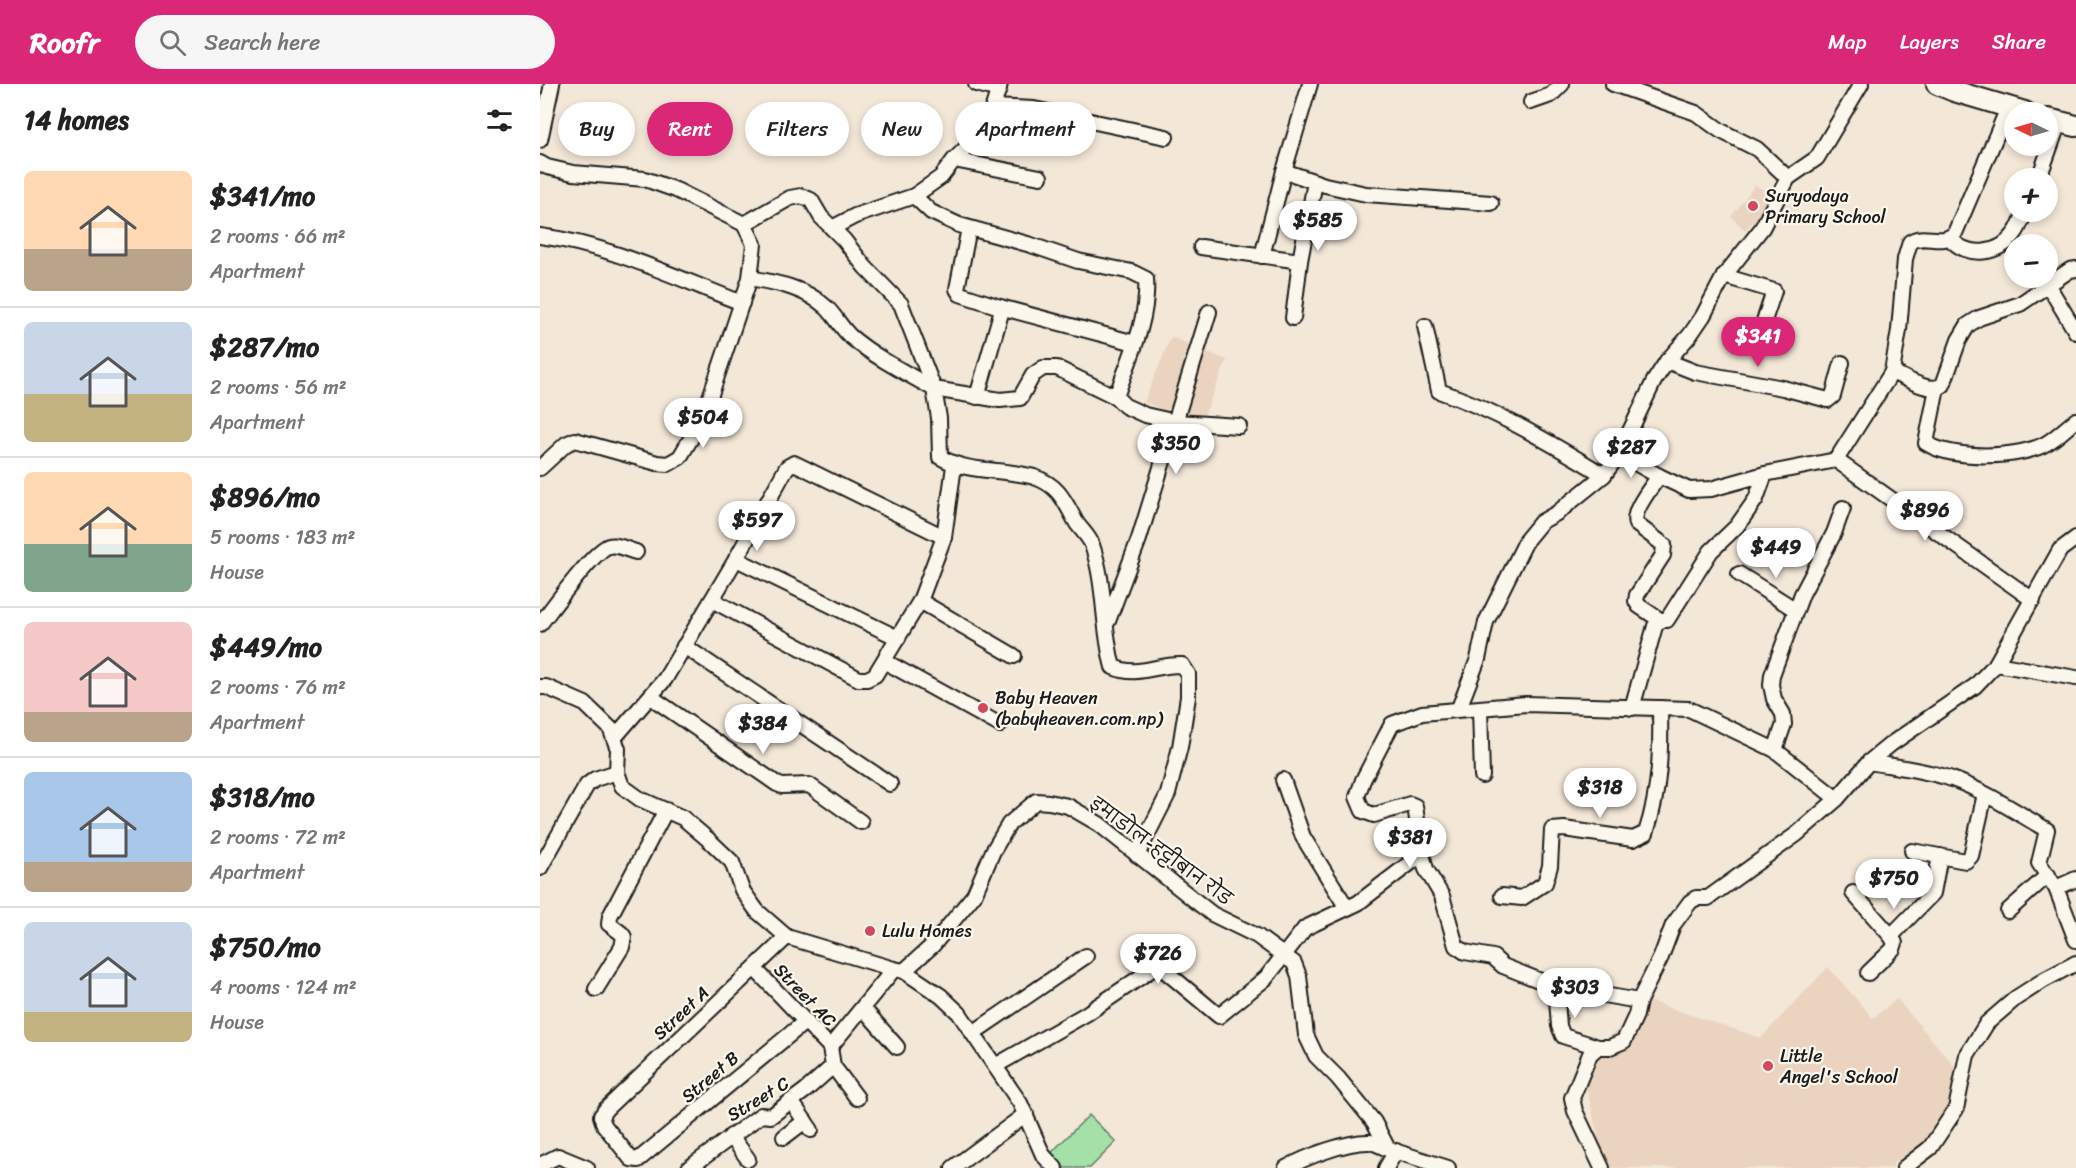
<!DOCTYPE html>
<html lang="en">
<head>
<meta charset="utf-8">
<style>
  :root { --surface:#fff; --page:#f6f6f6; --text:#222; --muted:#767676; --line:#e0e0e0; --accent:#db2777 }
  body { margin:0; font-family:Sriracha,"Playpen Sans Deva",sans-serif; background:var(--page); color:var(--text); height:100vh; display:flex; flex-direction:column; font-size:22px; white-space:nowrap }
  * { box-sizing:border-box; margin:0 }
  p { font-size:20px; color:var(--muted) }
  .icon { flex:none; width:33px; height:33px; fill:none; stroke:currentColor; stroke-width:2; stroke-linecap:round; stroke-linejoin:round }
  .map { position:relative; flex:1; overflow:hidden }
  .panel { display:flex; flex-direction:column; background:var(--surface); width:540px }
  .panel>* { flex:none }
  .hud { position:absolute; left:18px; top:18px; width:570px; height:54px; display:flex; gap:12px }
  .needle { width:39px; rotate:275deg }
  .buttons { position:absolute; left:1464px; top:18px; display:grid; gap:12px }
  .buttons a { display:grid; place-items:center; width:54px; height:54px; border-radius:50%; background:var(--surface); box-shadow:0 3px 9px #0003; font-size:30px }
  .price { position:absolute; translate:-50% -51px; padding:0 14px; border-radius:21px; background:#fff; color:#222; font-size:20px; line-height:39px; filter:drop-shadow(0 2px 3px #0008) }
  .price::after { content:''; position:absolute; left:50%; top:36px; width:18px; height:14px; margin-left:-9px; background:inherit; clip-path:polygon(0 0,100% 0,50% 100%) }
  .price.active { background:var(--accent); color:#fff }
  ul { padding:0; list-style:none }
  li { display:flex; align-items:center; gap:18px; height:150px; padding:0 24px }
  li+li { border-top:2px solid var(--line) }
  li span { display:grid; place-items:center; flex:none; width:168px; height:120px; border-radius:9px; color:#555 }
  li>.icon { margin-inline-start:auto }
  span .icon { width:72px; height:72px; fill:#fffc; stroke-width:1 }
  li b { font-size:26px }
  h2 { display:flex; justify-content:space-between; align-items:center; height:72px; padding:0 24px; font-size:26px }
  .pill { padding:0 21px; border-radius:27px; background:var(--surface); box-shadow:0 3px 9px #0003; font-size:21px; line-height:54px }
  .pill.active { background:var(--accent); color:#fff }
  header { display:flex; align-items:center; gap:36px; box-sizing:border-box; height:84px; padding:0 30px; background:var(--accent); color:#fff }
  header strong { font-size:28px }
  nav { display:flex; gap:33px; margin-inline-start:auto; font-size:21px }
  .search { width:420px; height:54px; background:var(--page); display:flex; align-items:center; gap:15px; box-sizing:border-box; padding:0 21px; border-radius:33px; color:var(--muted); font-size:22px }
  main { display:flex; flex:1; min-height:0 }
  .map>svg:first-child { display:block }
  .built { fill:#ead4bf }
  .green { fill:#a4e1a8; stroke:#607e62; stroke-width:1.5 }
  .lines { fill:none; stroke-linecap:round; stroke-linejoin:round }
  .river { stroke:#91ddf1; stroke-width:26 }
  .street-casing { stroke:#1c1c1c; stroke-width:18 }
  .secondary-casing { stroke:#1c1c1c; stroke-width:24 }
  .street { stroke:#fbf7ec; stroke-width:14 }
  .secondary { stroke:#fbf7ec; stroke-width:20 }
  .poi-dot { fill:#d1495b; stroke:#fbf7ec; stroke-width:2 }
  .labels { text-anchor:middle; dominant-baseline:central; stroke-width:4.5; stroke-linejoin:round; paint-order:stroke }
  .poi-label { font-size:18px; fill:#1c1c1c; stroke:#fbf7ec; text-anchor:start }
  .street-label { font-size:18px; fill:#1c1c1c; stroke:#fbf7ec }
</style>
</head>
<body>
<header>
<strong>Roofr</strong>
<div class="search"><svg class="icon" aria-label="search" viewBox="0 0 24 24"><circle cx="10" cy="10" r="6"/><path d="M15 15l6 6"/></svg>Search here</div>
<nav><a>Map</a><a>Layers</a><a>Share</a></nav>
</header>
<main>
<section class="panel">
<h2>14 homes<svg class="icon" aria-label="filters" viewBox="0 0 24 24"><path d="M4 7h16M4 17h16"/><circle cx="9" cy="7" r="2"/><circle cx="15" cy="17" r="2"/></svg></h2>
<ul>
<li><span style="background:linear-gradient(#ffd9b3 65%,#b9a48a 0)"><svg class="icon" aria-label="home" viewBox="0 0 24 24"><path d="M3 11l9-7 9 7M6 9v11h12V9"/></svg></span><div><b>$341/mo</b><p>2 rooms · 66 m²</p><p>Apartment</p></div></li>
<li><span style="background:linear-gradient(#c9d6e8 60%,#c2b280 0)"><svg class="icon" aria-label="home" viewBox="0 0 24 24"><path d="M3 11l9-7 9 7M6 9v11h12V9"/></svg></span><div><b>$287/mo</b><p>2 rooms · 56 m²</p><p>Apartment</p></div></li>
<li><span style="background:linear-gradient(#ffd9b3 60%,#7fa58c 0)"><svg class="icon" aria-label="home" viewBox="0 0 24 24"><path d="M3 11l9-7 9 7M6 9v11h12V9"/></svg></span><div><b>$896/mo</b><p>5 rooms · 183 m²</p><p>House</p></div></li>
<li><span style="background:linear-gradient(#f6c9c9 75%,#b9a48a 0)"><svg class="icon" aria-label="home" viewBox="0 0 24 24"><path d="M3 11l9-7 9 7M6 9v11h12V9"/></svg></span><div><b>$449/mo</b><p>2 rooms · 76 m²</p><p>Apartment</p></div></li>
<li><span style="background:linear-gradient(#a9c7e8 75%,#b9a48a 0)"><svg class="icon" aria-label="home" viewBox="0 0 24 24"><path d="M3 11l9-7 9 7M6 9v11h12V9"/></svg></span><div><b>$318/mo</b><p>2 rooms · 72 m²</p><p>Apartment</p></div></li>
<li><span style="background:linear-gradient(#c9d6e8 75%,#c2b280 0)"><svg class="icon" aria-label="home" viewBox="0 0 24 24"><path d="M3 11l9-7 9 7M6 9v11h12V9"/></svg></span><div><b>$750/mo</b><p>4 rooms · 124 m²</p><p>House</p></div></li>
</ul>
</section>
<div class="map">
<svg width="1536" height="1084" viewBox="0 0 1536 1084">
  <rect width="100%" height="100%" fill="#f3e7d8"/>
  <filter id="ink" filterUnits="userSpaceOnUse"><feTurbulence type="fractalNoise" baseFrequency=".0167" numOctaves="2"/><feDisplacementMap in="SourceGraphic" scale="12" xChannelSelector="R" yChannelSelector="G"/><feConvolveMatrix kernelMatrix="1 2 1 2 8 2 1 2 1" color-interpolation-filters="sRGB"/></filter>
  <g filter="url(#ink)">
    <g class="built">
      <path d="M1215,101L1234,112L1225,126L1205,146L1191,133Z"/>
      <path d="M631,253L687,276L660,341L604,318Z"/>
      <path d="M1288,883L1333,934L1357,915L1417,985L1409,1034L1387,1057L1353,1079V1084H1065L1041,979L1109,917L1221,954Z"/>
    </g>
    <path class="green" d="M549,1031L576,1058L550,1084H521L509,1071Z"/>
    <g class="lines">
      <path class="river" d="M4,1084L22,1080L28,1084"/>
      <defs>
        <g id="street">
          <path d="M436,0L459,6"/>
          <path d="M1073,0L1156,29L1181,47L1217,65L1248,94"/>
          <path d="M991,18L1011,11L1022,0"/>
          <path d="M453,23L494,25L626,53"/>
          <path d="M1468,24L1415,149C1402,163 1384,148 1370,158L1365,175L1359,246L1352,288C1366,294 1389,310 1403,301L1419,256L1428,241L1439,234L1480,220L1530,186L1536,185"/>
          <path d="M0,56L12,0"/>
          <path d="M414,76L500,93"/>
          <path d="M0,79L7,83L33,89L105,95L136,106L204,140L214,160L210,194L163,334L140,373L128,380L117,379L35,356L26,360L0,384"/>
          <path d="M744,87L785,101L826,110L951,119"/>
          <path d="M1499,94L1519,38"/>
          <path d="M374,112L391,128L419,141L491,161L538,177L592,188L606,195C609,236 589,275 576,313"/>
          <path d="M204,140L250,114L261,112L271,116L281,133L304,156L325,183L361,220L394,305L460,316L480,314L493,291L503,284H517L576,313L585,322L605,331L636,338L699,342"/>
          <path d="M292,144L315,132L374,112L401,93L414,76L439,51L453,23L460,0"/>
          <path d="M429,144L417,205L420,210L460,223L461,229L437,313"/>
          <path d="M0,152C70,161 137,194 202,219"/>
          <path d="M1410,154C1427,175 1460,171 1475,149C1480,143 1482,134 1485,128"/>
          <path d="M661,163L760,177"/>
          <path d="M722,172L744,87L770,0"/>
          <path d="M1184,192L1234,207L1221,246"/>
          <path d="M210,194C238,199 266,204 287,224C296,233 302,245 311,253C336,274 366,289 394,305L399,334L400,373C429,390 462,384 494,393C519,401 525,418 536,438C541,446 549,452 552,461C566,501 562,543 573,583C598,594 616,580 642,581L648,590V613L640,663L628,710L597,771"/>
          <path d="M1508,201L1536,248"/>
          <path d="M460,223L595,259"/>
          <path d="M753,234L760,177L775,98"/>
          <path d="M885,242L899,307C958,327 1010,359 1064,391"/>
          <path d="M1127,277L1155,288L1243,304L1288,316L1293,312L1302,279"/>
          <path d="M1397,304L1386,359C1412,376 1480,375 1507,359C1517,353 1527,343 1536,336"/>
          <path d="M1079,370L1119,392"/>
          <path d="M1296,376L1493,516"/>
          <path d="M1225,390L1296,376L1352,288"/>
          <path d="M196,475L358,554"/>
          <path d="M1199,490L1256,526"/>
          <path d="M172,516L319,595H327L335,591L380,517L404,453L414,382"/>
          <path d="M380,517L474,572"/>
          <path d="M568,537L599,455L669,228"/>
          <path d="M0,540C11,526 54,466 69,462C77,460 88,466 96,468"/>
          <path d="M144,562L350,700"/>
          <path d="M344,577L460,641"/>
          <path d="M1456,580L1536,594"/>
          <path d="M0,603H6L45,620L70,644L78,665L77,688L82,702L100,715L143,734L170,757L192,778L202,806L217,827L247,853L354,885L364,887L393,861L434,811L453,767L469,740L496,717L509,718L528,722L559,740L672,830L717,852L754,879L759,892L766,951L776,972L798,994L834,1038L848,1065L908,1084"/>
          <path d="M111,613L237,700L242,702L269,701L321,738"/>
          <path d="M919,624L938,575L946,538L987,455L1001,438L1017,429L1064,391L1079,370L1114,297L1127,277L1150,251L1163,232L1184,192L1222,144L1248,94L1277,74L1321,0"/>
          <path d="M1092,624L1115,542L1120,536H1127L1171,467L1197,442L1216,415L1225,390L1171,405L1149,406L1119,392C1112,403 1091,427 1096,440L1124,461L1123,471L1097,511L1096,517L1099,522L1120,536"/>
          <path d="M940,625L942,692"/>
          <path d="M74,654L125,595L196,475L247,383L254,379L404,453"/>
          <path d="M1235,666L1244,640L1243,630L1234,615L1231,601L1232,591L1262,510L1294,449L1303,424"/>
          <path d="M1329,678C1357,683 1385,686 1412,695C1445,707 1476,728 1507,746L1499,779L1516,804L1536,856"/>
          <path d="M743,696L763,753L807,824"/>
          <path d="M1372,767L1426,777L1431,772L1445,710"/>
          <path d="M0,784L47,701L55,695L77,688"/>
          <path d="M1516,804L1536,795"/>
          <path d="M1313,809L1351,852"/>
          <path d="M962,812L982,814L1005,799L1010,782L1012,746L1024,745L1093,755L1106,749C1120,706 1121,668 1120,624"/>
          <path d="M1468,827L1508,791"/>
          <path d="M247,853L66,1025L61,1032L64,1041L91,1075L98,1076L266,937"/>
          <path d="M215,885L290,963"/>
          <path d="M364,887L401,912L419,929L480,1019L503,1071L515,1084"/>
          <path d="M1328,889L1353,865L1355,859L1351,852L1393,809L1400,772"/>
          <path d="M1016,903L1019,942L1023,952L1058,963"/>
          <path d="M56,905L82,863L84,853L81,849L69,840L70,832L126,726"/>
          <path d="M1099,917L1016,903L963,882L953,873L925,868L916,862L902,812L886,785L882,770L875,722L870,720L834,731L823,727L817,713L823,696L852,640L882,629L986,620L1149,625L1235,666L1297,715L1329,678L1351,660L1435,602L1456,580L1520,466L1536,454"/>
          <path d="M323,924L357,963"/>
          <path d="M433,949L546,872"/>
          <path d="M293,982L317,1014"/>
          <path d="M455,982L546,930L618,881L679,932L726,894L765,844L818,819L882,770"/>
          <path d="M251,1017L271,1046"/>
          <path d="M191,1052L208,1075"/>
          <path d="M244,1053L265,1037"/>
          <path d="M0,1081L18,1072L47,1084"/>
          <path d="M149,1084L221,1031L231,1032L266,1006L293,982L290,963L354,885"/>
          <path d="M413,1084L486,1030"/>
          <path d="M746,1084C766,1073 807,1057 830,1058C836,1059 843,1063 848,1065"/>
          <path d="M846,1084L856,1067"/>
          <path d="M1062,1084L1035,1027L1032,1014L1050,970L1058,963H1070L1084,957L1096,931L1099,917L1121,873L1133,841L1150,818L1156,814H1168L1257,750L1297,715"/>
          <path d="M1364,1084L1390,1064L1416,1025L1427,971L1447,939L1476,914L1504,896L1536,879"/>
        </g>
        <g id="secondary">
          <path d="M1397,0L1414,7L1485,28"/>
          <path d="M1508,35L1536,42"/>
        </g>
      </defs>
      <use href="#street" class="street-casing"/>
      <use href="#secondary" class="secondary-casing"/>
      <use href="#street" class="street"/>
      <use href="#secondary" class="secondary"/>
    </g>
  </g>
  <g class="poi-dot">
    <circle cx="1213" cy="122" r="6"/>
    <circle cx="443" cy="624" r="6"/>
    <circle cx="330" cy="847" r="6"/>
    <circle cx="1228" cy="982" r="6"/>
  </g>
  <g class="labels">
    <g class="poi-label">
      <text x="1225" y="112">Suryodaya<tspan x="1225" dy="21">Primary School</tspan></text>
      <text x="455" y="614">Baby Heaven<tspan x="455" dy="21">(babyheaven.com.np)</tspan></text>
      <text x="342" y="847">Lulu Homes</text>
      <text x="1240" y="972">Little<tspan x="1240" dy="21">Angel's School</tspan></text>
    </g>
    <g class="street-label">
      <text transform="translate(621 767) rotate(36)">इमाडोल-हट्टीबान रोड</text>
      <text transform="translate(265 911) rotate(46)">Street AC</text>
      <text transform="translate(141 929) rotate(-43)">Street A</text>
      <text transform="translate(170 993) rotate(-40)">Street B</text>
      <text transform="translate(218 1015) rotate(-31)">Street C</text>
    </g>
  </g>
</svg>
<div class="buttons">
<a><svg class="needle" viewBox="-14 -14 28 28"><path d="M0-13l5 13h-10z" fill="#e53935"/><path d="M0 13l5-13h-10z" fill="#767676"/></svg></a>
<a>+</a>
<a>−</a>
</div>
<b class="price" style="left:778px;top:168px">$585</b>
<b class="price active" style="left:1218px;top:284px">$341</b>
<b class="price" style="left:163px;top:365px">$504</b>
<b class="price" style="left:636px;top:391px">$350</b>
<b class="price" style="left:1091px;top:395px">$287</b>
<b class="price" style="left:1385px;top:458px">$896</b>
<b class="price" style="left:217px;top:468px">$597</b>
<b class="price" style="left:1236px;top:495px">$449</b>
<b class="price" style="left:223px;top:671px">$384</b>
<b class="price" style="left:1060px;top:735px">$318</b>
<b class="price" style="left:870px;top:785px">$381</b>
<b class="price" style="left:1354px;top:826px">$750</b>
<b class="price" style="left:618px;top:901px">$726</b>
<b class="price" style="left:1035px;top:935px">$303</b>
<div class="hud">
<a class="pill">Buy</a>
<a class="pill active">Rent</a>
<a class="pill">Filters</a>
<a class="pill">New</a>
<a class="pill">Apartment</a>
</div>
</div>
</main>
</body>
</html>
